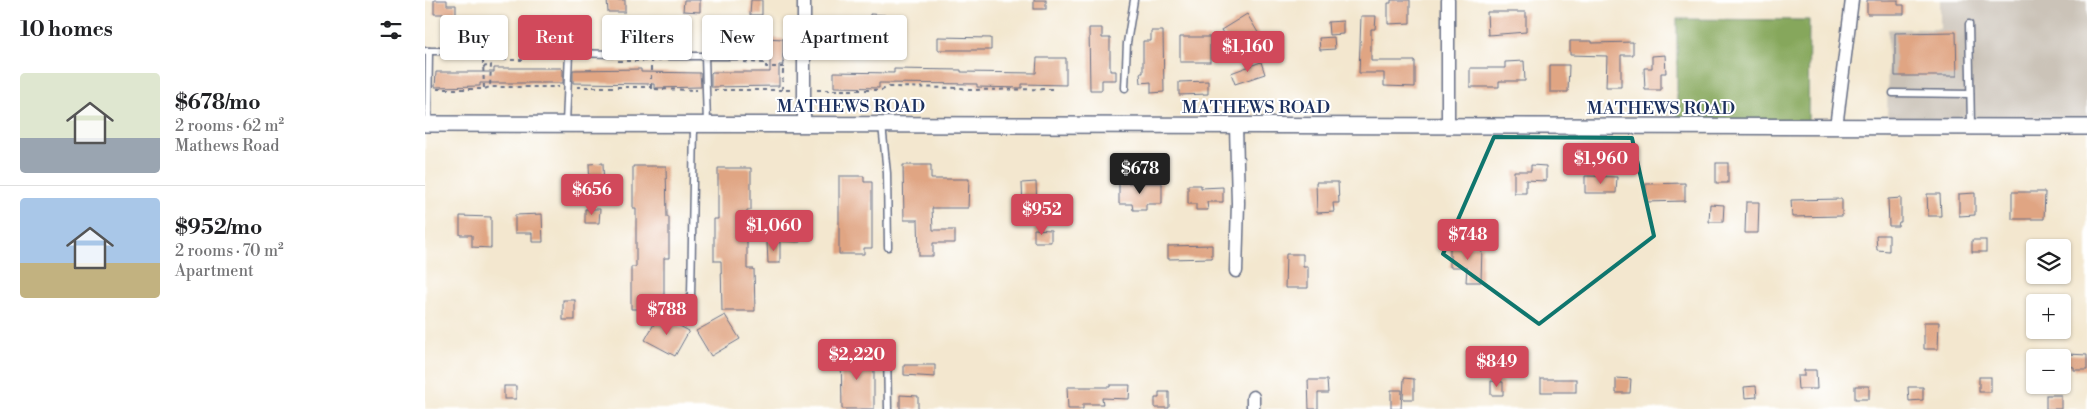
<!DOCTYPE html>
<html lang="en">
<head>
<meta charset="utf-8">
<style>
  :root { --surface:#fff; --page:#f6f6f6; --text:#202124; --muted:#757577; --line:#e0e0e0; --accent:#d1495b }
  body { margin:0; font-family:"Libre Bodoni",serif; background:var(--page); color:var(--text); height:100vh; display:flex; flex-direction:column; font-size:19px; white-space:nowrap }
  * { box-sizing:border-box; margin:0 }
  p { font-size:16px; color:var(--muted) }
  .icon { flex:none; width:28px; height:28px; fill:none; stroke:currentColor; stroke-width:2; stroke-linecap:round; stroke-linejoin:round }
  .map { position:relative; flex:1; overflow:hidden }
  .side { display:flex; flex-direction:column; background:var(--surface); width:425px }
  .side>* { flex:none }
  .top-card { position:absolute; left:15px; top:15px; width:475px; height:45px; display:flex; gap:10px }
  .tools { position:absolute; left:1601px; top:239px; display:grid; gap:10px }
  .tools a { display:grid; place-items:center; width:45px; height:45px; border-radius:5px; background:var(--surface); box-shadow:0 1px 4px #0004; font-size:25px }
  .price { position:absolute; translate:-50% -42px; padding:0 11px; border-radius:5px; background:var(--accent); color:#fff; font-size:16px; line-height:32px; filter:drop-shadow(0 1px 2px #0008) }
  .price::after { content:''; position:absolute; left:50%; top:30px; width:15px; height:11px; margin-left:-8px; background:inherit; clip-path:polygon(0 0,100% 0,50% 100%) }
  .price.current { background:#222; color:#fff }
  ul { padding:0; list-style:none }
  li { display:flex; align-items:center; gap:15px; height:125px; padding:0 20px }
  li+li { border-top:1px solid var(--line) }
  li span { display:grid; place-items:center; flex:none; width:140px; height:100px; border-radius:5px; color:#555 }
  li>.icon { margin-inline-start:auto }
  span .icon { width:60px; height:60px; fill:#fffc; stroke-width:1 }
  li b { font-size:21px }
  h2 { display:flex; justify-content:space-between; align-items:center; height:60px; padding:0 20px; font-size:21px }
  .tag { padding:0 18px; border-radius:5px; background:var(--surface); box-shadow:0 1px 4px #0004; font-size:18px; line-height:45px }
  .tag.current { background:var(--accent); color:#fff }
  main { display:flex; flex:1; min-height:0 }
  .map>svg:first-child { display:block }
  .industrial { fill:#cbc3b8 }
  .forest { fill:#86a75c; stroke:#506b5d }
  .building { fill:#e0a583 }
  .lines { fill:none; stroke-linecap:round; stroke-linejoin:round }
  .service-casing { stroke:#676f86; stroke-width:9 }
  .minor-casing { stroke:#676f86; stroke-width:15 }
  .tertiary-casing { stroke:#676f86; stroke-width:18 }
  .path { stroke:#676f86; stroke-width:2; stroke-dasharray:4 4; stroke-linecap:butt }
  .service { stroke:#fff; stroke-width:6 }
  .minor { stroke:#fff; stroke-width:12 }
  .tertiary { stroke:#fff; stroke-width:15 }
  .marked { fill:none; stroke:#0f766e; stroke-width:4; stroke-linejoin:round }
  .labels { text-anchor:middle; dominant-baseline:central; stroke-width:4; stroke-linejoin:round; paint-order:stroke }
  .street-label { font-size:18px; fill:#1b2f5e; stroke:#fff }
</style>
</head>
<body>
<main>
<section class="side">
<h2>10 homes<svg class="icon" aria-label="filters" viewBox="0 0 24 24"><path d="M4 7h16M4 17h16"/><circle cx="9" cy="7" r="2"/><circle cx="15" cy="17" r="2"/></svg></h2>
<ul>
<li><span style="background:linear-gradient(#dfe7d0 65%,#9aa5b1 0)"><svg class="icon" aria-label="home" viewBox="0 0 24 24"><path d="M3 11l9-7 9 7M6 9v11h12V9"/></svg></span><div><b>$678/mo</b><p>2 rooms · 62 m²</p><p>Mathews Road</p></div></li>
<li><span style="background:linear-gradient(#a9c7e8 65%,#c2b280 0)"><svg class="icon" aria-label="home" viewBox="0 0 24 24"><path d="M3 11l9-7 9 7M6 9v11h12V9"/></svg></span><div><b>$952/mo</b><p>2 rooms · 70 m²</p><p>Apartment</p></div></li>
</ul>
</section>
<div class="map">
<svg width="1662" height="409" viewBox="0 0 1662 409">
  <rect width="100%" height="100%" fill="#fff"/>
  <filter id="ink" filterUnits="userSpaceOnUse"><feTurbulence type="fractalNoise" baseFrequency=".02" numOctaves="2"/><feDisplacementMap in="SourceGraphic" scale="10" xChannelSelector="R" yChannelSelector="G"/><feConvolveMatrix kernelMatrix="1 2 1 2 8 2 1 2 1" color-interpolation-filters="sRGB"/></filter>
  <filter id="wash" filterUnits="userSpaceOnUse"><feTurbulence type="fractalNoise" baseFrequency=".0096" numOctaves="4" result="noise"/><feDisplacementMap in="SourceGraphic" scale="20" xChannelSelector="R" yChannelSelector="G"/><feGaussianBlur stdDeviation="1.12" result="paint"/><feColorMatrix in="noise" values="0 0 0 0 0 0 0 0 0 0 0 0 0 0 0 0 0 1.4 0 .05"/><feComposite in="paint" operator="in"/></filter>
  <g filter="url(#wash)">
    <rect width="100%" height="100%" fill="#f3e7cf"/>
    <path class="industrial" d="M1515,0H1662V127H1462L1463,29H1515Z"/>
    <path class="forest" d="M1252,19L1384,20L1383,127H1252Z"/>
    <g id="blocks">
      <g class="building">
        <path d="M9,0H22V5H31V14H9Z"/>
        <path d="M182,0H200V12H183Z"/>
        <path d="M259,0H275V12L258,11Z"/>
        <path d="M326,0H337V15H325Z"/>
        <rect x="609" y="0" width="12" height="9"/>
        <path d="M966,0H985V23L963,24V3H966Z"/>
        <path d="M1442,0H1473V5H1479V14H1442Z"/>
        <path d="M1062,12H1101V32L1063,35Z"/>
        <path d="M445,14L460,15V24L445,23Z"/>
        <path d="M822,14L835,36L810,51L796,30Z"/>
        <path d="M936,16H951L950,29H946V61H990V87L959,86V73H934Z"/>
        <path d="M918,21V34L904,35L903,22Z"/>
        <path d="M664,28H677V38H685V71H691V80H677V90H665Z"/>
        <path d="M726,31H738L739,92L726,93V82L716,83L715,73H718V41H726Z"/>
        <path d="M1531,32L1532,76H1470V33Z"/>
        <path d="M432,36V49L410,50V37Z"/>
        <path d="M323,37L358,39V65H354V86L286,87V73L287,72H345V50L323,51Z"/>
        <path d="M513,37L566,38V50H513Z"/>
        <rect x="755" y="37" width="30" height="25"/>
        <path d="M909,37L910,49L895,50L894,38Z"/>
        <path d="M1145,41H1167V43L1208,42V55H1196V87H1181L1182,56L1145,55Z"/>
        <path d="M1240,55L1241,73H1236V90H1220L1219,68H1227V56Z"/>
        <path d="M612,58H641V85L597,84V88L552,87V84L454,83V88L409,87V72L469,73V69L536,70V72L611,73Z"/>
        <path d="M1099,61L1100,81H1074V87H1045V68H1080V62Z"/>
        <path d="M836,62L840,74L810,84L806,73Z"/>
        <path d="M1125,65H1144L1143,92H1125Z"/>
        <path d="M69,68H136L138,70V83H55V86L10,87L11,72H69Z"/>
        <path d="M216,69V72L275,73L276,87L229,88V84L148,83V70Z"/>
        <path d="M783,81V94L754,95V82Z"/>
        <path d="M178,163L179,190H165L164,164Z"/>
        <rect x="1291" y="163" width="12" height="20"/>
        <path d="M478,165H506V179H544L543,208H507L508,230H530V243H508V256H494L493,220H479Z"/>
        <path d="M1106,165L1121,166V181L1101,180V193H1089V171H1106Z"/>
        <path d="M208,166H241L242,217H244V258H239V309H206V267H211V208H208Z"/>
        <path d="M293,168H326V210H322V269H329L330,311H297L296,261H289V219H293Z"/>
        <path d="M414,176H439V182H447V248H439V254H414Z"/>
        <path d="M1160,176L1192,177L1191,193H1160Z"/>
        <path d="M611,182L612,207L598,208L597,183Z"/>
        <path d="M891,182H913L914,203H908L909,212L892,213Z"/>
        <path d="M694,183H737V204H721V210H708L707,204H694Z"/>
        <path d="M1260,183V201L1221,202V184Z"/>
        <path d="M763,185H776V188L798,187V202H782L783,210H771V204H763Z"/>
        <path d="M1587,192H1620L1619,219H1587Z"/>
        <path d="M1550,193V215L1534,216V194Z"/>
        <path d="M1502,194H1515L1516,216H1503Z"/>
        <path d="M1476,198V222H1474L1473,226H1464L1463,199Z"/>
        <path d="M1417,199V216L1367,217L1366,200Z"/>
        <path d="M1321,202H1334L1333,233H1320Z"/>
        <path d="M1285,204L1299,205L1298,222H1284Z"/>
        <path d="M160,209H175L174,223H160Z"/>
        <path d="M117,214L118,242H107V233H90V215Z"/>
        <path d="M35,216L66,217V248L47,247V235H35Z"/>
        <path d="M359,223H376L375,242L358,241Z"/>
        <path d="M609,229L626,230V242H609Z"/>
        <path d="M1451,235H1464V251L1452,250Z"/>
        <rect x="1547" y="240" width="14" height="12"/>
        <path d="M342,242H355V263H343Z"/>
        <path d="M787,245V258L743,259V246Z"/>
        <path d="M1025,246H1057L1056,282H1041L1042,267H1025Z"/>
        <path d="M861,254H878V267H883V288H860Z"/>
        <rect x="138" y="300" width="12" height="20"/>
        <path d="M234,315L264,331L250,356L220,340Z"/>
        <path d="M300,315L315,339L286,356L271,331Z"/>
        <path d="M1499,322H1514L1513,349H1499Z"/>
        <path d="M416,352H441L442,358H449V409H417Z"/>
        <path d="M1643,354L1662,355V370H1649V367L1643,366Z"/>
        <path d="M479,365H510V377L479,375Z"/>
        <path d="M1379,370H1391L1392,389H1373L1372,376H1379Z"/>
        <rect x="1554" y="377" width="12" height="15"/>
        <path d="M979,378L989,379V399H978Z"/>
        <path d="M1191,378L1206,379L1205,393H1191Z"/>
        <rect x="1116" y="379" width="35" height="13"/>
        <path d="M883,380H902L903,393H893V409H884Z"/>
        <path d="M1066,381L1078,382V395H1066Z"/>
        <path d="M685,385H705L704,399L677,398L678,404H658V409H643L642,387H685Z"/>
        <rect x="79" y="386" width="12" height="13"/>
        <path d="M1331,386L1332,397L1320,398L1319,387Z"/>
        <rect x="1430" y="386" width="14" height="13"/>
        <path d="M1483,387H1498V400L1484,401Z"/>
        <path d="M966,390H977L976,409H966Z"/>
        <path d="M734,392H744V408H730V398H734Z"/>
        <path d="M475,395L493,396V409H475Z"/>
        <rect x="1621" y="395" width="15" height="14"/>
      </g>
    </g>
  </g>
  <g filter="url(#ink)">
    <use href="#blocks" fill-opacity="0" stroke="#676f86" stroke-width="1"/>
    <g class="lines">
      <defs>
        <g id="service">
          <path d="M1544,24L1546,126"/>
          <path d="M1,51H58"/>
          <path d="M102,52L144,53"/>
          <path d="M242,56H280L282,124"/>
          <path d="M280,56H312"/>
          <path d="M700,88L702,43L709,0"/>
          <path d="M1468,93L1545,94"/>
          <path d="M3,123L4,51"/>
          <path d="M141,123L144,53L187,54"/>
          <path d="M457,125L462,173L463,247"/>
          <path d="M266,296L269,125"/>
          <path d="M462,346L463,409"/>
        </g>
        <g id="minor">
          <path d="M379,0V125"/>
          <path d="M1023,0V126"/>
          <path d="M1411,127L1427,0"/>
          <path d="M811,271L813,203L811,126"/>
          <path d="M828,397V409"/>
        </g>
        <path id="tertiary" d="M0,124L1662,127"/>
      </defs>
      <use href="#service" class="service-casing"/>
      <use href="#minor" class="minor-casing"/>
      <use href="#tertiary" class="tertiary-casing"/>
      <g class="path">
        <path d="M58,60L59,89"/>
        <path d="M62,60H98"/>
        <path d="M193,61H226"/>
        <path d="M319,62L341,63V67H359"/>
        <path d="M58,67L66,65L65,87"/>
        <path d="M152,87H226V89L272,90"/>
        <path d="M226,87V61H235"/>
        <path d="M12,89H59L65,87H134"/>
        <path d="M289,90H367"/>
        <path d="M357,90L359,52"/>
        <path d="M392,90H457L463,87L537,88L544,90L628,89"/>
      </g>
      <use href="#service" class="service"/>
      <use href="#minor" class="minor"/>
      <use href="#tertiary" class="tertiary"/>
    </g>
  </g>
  <path class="marked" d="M1069,137L1207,138L1229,236L1114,324L1018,254Z"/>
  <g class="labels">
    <g class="street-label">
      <text x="426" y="106">MATHEWS ROAD</text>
      <text x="831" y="107">MATHEWS ROAD</text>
      <text x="1236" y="108">MATHEWS ROAD</text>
    </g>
  </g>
</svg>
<div class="tools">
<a><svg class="icon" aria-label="layers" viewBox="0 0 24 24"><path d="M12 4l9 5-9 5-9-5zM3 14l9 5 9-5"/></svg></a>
<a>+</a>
<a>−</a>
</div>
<b class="price" style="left:823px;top:73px">$1,160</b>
<b class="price" style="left:1176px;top:185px">$1,960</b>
<b class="price current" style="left:715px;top:195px">$678</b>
<b class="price" style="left:167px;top:216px">$656</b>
<b class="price" style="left:617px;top:236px">$952</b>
<b class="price" style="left:349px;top:252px">$1,060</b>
<b class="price" style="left:1043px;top:261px">$748</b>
<b class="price" style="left:242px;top:336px">$788</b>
<b class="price" style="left:432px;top:381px">$2,220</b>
<b class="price" style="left:1072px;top:388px">$849</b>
<div class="top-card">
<a class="tag">Buy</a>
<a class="tag current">Rent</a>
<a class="tag">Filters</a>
<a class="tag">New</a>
<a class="tag">Apartment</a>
</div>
</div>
</main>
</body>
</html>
